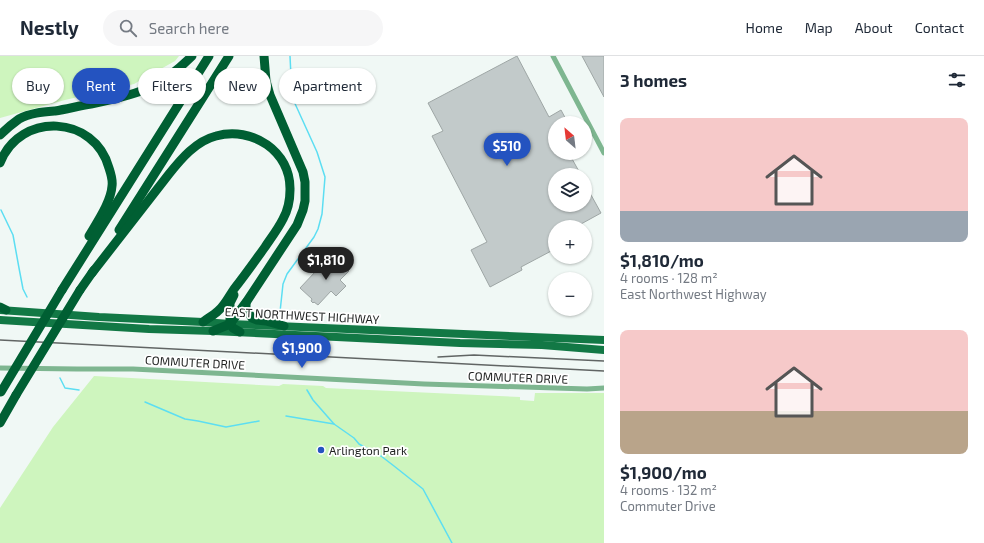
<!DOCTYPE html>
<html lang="en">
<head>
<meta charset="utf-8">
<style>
  :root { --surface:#fff; --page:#f6f6f7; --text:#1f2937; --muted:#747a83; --line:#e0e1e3; --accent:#2453c0 }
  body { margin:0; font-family:"Exo 2",sans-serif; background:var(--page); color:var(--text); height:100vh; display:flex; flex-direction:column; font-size:15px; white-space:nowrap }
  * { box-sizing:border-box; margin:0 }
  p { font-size:13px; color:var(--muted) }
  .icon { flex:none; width:22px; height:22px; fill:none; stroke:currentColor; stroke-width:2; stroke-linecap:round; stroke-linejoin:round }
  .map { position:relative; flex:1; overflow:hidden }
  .details { display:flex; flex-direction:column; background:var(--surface); width:380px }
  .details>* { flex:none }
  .guide { position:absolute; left:12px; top:12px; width:380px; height:36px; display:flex; gap:8px }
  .needle { width:26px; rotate:332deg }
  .buttons { position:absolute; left:548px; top:60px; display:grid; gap:8px }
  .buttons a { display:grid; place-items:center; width:44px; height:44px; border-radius:50%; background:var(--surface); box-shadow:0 1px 3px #0004; font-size:20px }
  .price { position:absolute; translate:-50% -34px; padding:0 9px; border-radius:14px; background:var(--accent); color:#fff; font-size:13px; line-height:26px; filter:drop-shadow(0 1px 2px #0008) }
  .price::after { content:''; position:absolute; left:50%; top:24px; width:12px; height:9px; margin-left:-6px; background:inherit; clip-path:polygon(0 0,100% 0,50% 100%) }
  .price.active { background:#222; color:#fff }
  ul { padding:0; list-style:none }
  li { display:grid; align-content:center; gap:8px; height:212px; padding:0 16px }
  li span { display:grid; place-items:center; height:124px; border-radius:8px; color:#555 }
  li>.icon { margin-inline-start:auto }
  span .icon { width:72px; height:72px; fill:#fffc; stroke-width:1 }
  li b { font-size:17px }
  h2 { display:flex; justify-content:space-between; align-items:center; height:48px; padding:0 16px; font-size:17px }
  .pill { padding:0 14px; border-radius:18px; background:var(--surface); box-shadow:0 1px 3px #0004; font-size:14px; line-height:36px }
  .pill.active { background:var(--accent); color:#fff }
  header { display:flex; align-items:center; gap:24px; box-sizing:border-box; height:56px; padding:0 20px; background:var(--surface); border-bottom:1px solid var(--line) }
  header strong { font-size:19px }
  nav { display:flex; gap:22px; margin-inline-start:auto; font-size:14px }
  .search { width:280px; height:36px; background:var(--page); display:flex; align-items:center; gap:10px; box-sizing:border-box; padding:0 14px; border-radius:22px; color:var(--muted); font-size:15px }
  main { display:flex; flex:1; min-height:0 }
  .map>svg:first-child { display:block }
  .green { fill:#cef5be }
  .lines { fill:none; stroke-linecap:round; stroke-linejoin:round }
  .stream { stroke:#5cdef2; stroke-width:1.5 }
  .building { fill:#c2caca; stroke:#9ea6a5 }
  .minor { stroke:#7eb690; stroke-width:5 }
  .primary { stroke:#127845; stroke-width:8 }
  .motorway { stroke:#005f33; stroke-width:9 }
  .rail { stroke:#616564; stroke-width:1.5 }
  .motorway-bridge { stroke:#005f33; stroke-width:9 }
  .poi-dot { fill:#2453c0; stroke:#fff; stroke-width:1.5 }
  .labels { text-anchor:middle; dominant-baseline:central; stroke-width:3.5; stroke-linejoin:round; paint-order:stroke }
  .street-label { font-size:12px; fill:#1f2120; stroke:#fff }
  .poi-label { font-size:12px; fill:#1f2120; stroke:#fff; text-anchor:start }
</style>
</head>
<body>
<header>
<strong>Nestly</strong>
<div class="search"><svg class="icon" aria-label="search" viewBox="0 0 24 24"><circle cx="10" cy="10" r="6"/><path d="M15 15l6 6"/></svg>Search here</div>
<nav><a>Home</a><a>Map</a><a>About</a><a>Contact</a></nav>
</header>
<main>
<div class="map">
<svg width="604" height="487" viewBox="0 0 604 487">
  <rect width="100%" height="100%" fill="#f0f8f5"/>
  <g class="green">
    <path d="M0,0H179L175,5L134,28L65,44L0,62Z"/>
    <path d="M94,320L279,330L283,328L323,330L326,332L520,341V344L534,345L535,337H604V487H0V452L53,371Z"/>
  </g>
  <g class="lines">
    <g class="stream">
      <path d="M1,154L13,179L19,212L23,233L27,241"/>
      <path d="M280,256L283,228L287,218L314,181L318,173L322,158L325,121L317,96L292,41L290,0"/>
      <path d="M60,322L65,332L79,334"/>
      <path d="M307,334L313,344L334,368L354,382L359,388L381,400L394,410L423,433L452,487"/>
      <path d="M145,346L185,363L198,365L226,371L259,365"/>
      <path d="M286,360L334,368"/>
    </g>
  </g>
  <g class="building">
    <path d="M517,0L549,61L561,54L568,67H555V97H579L571,101L581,119H555V149H585V128L601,157L581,168L583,171H555V193L521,211L522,214L490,231L471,194L487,186L432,80L443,75L428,47Z"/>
    <path d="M582,0H604V41Z"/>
    <path d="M331,199H332L349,215L340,224L346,230L336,240L331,235L318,249L314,246L313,247L311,245L312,243L300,232Z"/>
  </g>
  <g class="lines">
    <g class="minor">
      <path d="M553,0L604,97"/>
      <path d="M0,312L77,313H133L424,328L587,333L604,332"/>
    </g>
    <g class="primary">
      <path d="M0,254L99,261L203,266L230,268L604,284"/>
      <path d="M0,264L149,273L213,275L460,287L542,289L604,294"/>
    </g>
    <g class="motorway">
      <path d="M0,79C6,73 12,68 19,63C30,57 43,56 55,55C67,53 79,50 91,48C111,44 135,39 153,30C168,22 180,12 192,0"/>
      <path d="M0,107C20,55 95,59 109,112C111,118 113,124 112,130C111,146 97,166 89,180"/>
      <path d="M119,174L229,0"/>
      <path d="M92,217L169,118C181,103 196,85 216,80C252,70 291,95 290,134C290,144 288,154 283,163C278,173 271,182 265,191C255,205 245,219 234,233C229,240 225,249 218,255C214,259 208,262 203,266"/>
      <path d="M62,234L209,0"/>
      <path d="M80,234L94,214"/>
      <path d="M234,239L230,247V268L233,272L240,276"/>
      <path d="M246,247V253L252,262L257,264L266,265L284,270"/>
      <path d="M0,251L6,254"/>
      <path d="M213,275L230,268L247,245L297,169L303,154L305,145V126L303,116L270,39L266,25L264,0"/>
      <path d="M0,367L16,339"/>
    </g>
    <g class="rail">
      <path d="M0,284L604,315"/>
      <path d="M438,301L474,299L604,305"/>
    </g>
    <g class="motorway-bridge">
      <path d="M1,336L62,234"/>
      <path d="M16,339L80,234"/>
    </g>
  </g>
  <circle class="poi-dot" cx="321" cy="394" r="4"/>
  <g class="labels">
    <g class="street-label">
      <text transform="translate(302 259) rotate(3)">EAST NORTHWEST HIGHWAY</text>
      <text transform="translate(195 306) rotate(3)">COMMUTER DRIVE</text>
      <text transform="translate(518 321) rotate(2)">COMMUTER DRIVE</text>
    </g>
    <g class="poi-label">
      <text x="329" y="394">Arlington Park</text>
    </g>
  </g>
</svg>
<div class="buttons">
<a><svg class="needle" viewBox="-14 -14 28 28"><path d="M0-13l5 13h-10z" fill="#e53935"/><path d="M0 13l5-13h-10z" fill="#747a83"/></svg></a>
<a><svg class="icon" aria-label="layers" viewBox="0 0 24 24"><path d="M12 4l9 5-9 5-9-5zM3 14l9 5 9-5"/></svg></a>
<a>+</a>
<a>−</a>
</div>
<b class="price" style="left:507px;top:111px">$510</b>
<b class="price active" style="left:326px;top:225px">$1,810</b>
<b class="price" style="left:302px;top:313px">$1,900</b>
<div class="guide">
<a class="pill">Buy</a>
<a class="pill active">Rent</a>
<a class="pill">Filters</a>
<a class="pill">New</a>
<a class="pill">Apartment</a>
</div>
</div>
<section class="details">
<h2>3 homes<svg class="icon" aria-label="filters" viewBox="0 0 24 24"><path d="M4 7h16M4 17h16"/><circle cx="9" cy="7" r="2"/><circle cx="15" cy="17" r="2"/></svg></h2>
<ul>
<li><span style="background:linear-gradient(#f6c9c9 75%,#9aa5b1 0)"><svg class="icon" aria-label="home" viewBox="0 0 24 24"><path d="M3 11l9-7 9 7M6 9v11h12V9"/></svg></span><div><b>$1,810/mo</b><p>4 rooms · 128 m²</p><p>East Northwest Highway</p></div></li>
<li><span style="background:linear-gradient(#f6c9c9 65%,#b9a48a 0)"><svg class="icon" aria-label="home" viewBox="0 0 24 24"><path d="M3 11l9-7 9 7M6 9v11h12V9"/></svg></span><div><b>$1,900/mo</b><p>4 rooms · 132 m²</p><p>Commuter Drive</p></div></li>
</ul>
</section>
</main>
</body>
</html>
